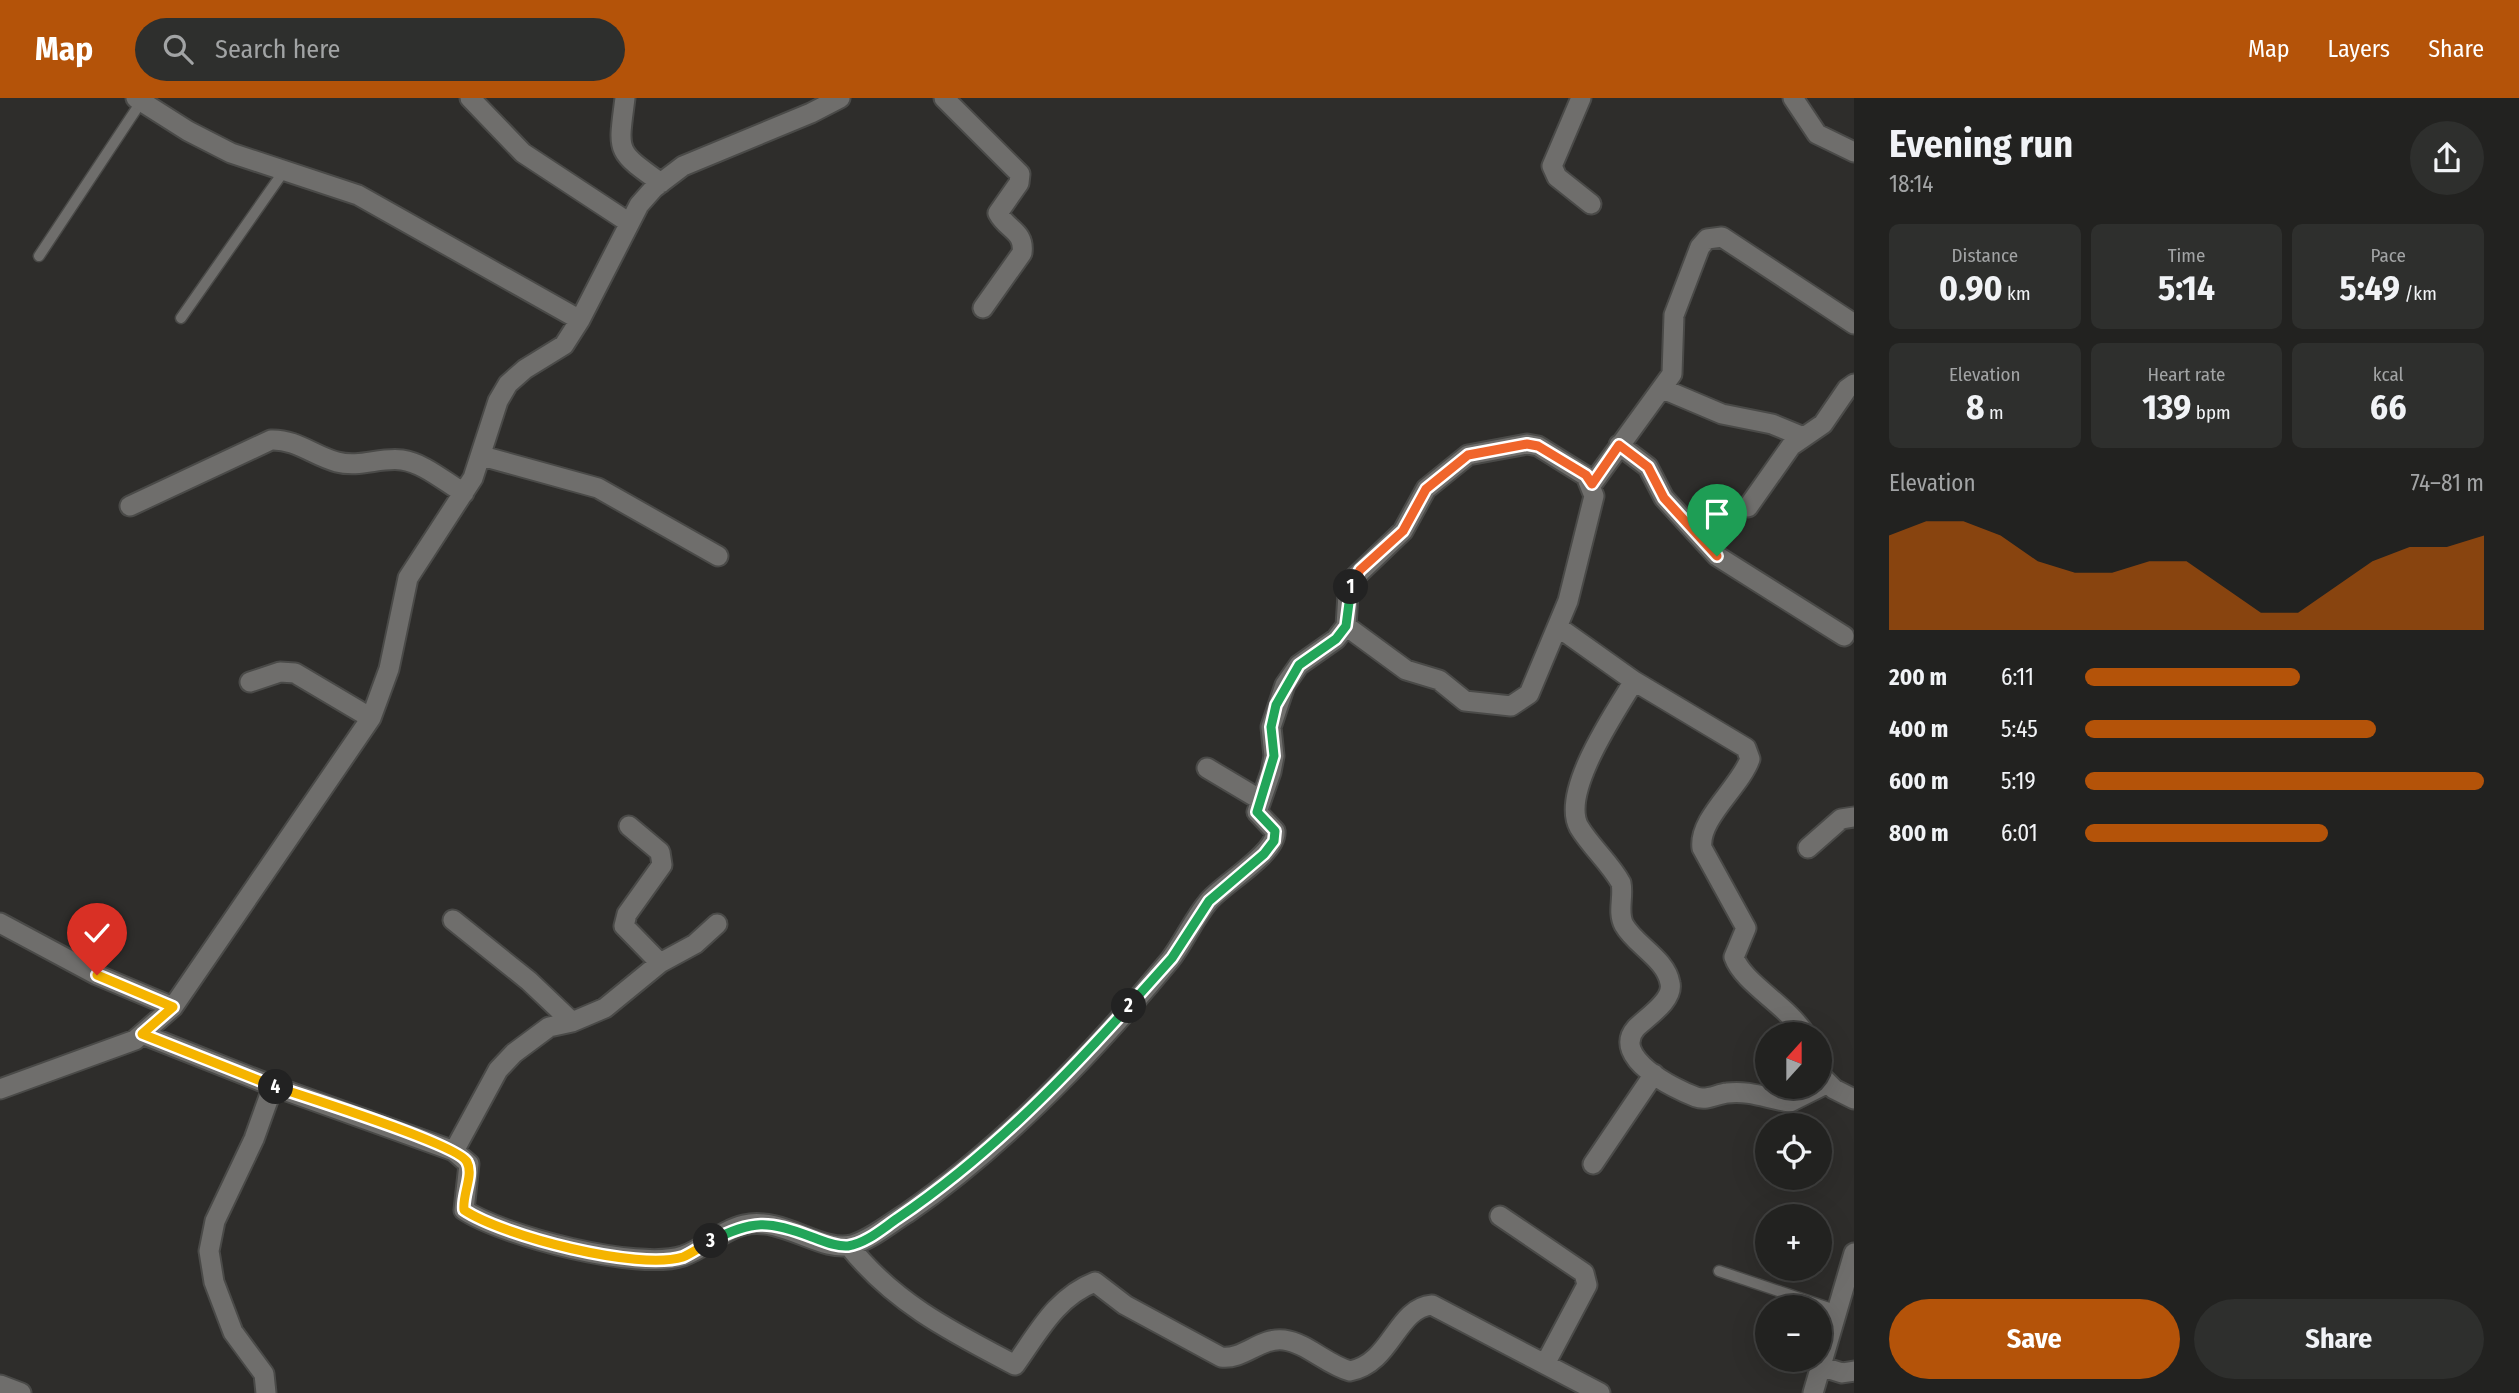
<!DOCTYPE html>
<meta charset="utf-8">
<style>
body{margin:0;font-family:"Fira Sans Condensed",sans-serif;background:#2e2f2d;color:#f1f3f6;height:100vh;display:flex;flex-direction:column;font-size:26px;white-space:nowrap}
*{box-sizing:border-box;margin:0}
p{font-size:23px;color:#a2a4a5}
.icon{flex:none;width:38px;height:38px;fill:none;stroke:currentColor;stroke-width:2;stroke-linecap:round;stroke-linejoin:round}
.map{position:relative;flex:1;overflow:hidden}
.drawer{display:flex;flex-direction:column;background:#222220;width:665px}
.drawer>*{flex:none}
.needle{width:46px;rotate:21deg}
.tools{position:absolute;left:1755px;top:924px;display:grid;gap:14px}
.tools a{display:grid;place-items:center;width:77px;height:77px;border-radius:50%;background:#222220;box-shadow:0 7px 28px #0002,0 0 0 2px #3f3f3e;font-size:35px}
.pin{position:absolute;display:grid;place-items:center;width:60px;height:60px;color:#fff;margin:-72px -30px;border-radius:50% 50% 50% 0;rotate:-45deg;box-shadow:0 0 7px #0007}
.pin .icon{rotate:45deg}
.km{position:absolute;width:35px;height:35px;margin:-18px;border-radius:50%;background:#222;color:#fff;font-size:19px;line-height:35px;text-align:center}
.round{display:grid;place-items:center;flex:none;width:74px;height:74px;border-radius:37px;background:#2e2f2d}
.head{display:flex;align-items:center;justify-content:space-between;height:119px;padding:0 35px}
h1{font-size:38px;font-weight:700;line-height:52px}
.figures{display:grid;grid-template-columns:repeat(3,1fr);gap:10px;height:119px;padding:7px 35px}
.figures div{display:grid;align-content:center;border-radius:10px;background:#2e2f2d;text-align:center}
.figures b{font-size:35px;font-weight:700}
.figures small{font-size:19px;font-weight:400}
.figures p{font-size:19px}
.chart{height:196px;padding:14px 35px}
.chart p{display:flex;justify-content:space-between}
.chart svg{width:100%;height:126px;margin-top:7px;fill:#b45309;opacity:.7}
.action{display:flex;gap:14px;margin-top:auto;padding:14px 35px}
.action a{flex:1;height:80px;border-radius:42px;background:#b45309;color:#fff;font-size:28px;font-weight:700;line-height:80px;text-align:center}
.action a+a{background:#2e2f2d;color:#f1f3f6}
ul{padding:0 35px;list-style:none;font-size:23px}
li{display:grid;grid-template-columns:112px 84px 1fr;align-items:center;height:52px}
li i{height:18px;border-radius:9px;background:#b45309}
header{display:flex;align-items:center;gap:42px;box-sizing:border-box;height:98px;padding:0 35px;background:#b45309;color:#fff}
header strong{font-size:33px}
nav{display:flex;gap:38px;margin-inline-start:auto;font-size:24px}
.search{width:490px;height:63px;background:#2e2f2d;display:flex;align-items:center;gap:18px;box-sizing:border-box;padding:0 24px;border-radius:38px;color:#a2a4a5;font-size:26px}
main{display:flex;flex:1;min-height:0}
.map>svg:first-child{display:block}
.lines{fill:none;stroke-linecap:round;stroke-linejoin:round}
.service-casing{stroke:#4a4a48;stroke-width:13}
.minor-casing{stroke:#4a4a48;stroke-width:23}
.service{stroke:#6f6e6c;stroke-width:10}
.minor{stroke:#6f6e6c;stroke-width:19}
.split-1-casing{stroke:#fff;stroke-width:14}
.split-2-casing{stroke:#fff;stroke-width:14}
.split-3-casing{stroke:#fff;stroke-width:14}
.split-4-casing{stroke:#fff;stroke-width:14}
.split-5-casing{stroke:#fff;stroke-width:14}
.split-1{stroke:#f0652b;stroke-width:9}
.split-2{stroke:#22a559;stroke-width:9}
.split-3{stroke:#22a559;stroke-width:9}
.split-4{stroke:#f5b400;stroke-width:9}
.split-5{stroke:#f5b400;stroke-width:9}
</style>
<header>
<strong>Map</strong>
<div class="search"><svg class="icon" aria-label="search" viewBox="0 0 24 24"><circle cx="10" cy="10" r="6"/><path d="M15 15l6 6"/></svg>Search here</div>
<nav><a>Map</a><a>Layers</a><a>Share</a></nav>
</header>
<main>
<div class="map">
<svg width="1854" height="1295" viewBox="0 0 1854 1295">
<rect width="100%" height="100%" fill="#2e2d2b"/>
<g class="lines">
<defs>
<path id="service" d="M39,158L141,4
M181,220L284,73
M1719,1173L1835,1212"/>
<path id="minor" d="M136,0L188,33L231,55L358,97L580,222
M470,0L523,55L628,124
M625,0C618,55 615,52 661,85
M944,0L1020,76L1019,85L998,115C1007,132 1025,133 1022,155L983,210
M1581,0L1552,68L1557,79L1591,106
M1793,0L1817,36L1854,54
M1663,291L1722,316L1772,326L1801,338
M1619,347L1648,369L1664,400L1717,458L1844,538
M482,358L598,390L718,458
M1592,386L1672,276L1674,217L1700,149L1707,141L1722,139L1854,226
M130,408L271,342C296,341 314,358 337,364C360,370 380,359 402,362C424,365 445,384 464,395
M1748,409L1791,348L1823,326L1847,291L1854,286
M1558,529L1634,583L1746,650L1750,661C1740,689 1698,721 1702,750L1746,830L1734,859C1743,885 1787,907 1805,936
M1634,583C1616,613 1560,694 1579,729C1591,749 1610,765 1621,785C1624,799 1617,814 1624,827C1635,847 1666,861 1670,885C1674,902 1647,919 1636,930C1610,959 1674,991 1696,999C1707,1003 1717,996 1727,995C1750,992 1768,1001 1790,1004L1828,985
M250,584L280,574L295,575L371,620
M1207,670L1259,701
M629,728L660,754L662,767L627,816L624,828L660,865
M1808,750L1841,721L1854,719
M453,822L529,883L572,924
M0,825L97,877L173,909
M142,936L273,988L454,1053L469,1066L464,1112C503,1138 638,1173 683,1158C704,1151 722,1132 744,1127C783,1118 821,1155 852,1147C872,1141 889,1126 907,1115C1004,1048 1095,953 1170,862C1184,844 1193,822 1208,804C1221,787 1278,755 1275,733L1257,714L1271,674L1274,658L1271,629L1285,587L1299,567L1336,541L1346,528L1348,496L1355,479L1403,433L1426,391L1468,357L1527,346L1538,348L1586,378L1594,398L1568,503L1529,596L1511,608L1465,603L1439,582L1406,572L1346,528
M1821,978L1834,991L1854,1001
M0,991L135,942L173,909L371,620L389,571L408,480L473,380L498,303L508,286L525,271L564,247L580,222L639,107L654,90L683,68L811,15L840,0
M454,1053L498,972L514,955L549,929L572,924L605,910L660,865L695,846L717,826
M1593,1066L1654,976
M1500,1118L1584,1175L1587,1187L1545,1266
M849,1148C894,1205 952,1234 1015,1267C1038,1235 1056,1199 1095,1184L1125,1207L1221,1259C1244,1262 1260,1239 1284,1242C1307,1245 1327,1267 1350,1273C1392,1265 1396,1210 1432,1207L1600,1295
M1820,1268L1842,1275L1854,1273
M0,1287L21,1295
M266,1295L264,1276L233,1234L214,1184L209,1153L215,1123L254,1041L273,988
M1813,1295L1854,1155"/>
</defs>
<use href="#service" class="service-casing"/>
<use href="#minor" class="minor-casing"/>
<use href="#service" class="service"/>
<use href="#minor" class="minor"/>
</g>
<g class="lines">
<defs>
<path id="split-1" d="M1351,489L1360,472L1403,433L1426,391L1468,357L1527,346L1538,348L1586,377L1592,386L1619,347L1648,369L1664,400L1717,458"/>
<path id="split-2" d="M1129,908L1172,860L1209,803L1264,756L1274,743L1275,733L1257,714L1274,658L1271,629L1276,607L1299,567L1336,541L1346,528L1351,489"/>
<path id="split-3" d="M711,1143C753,1122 768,1122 812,1139C823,1143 836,1149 848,1148C867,1145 883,1130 898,1120C985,1061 1059,986 1129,908"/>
<path id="split-4" d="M276,989C303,998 459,1047 467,1064C474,1077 462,1097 464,1112C503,1138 638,1173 683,1159C692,1155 702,1148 711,1143"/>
<path id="split-5" d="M97,877L173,909L142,936L276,989"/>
</defs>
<use href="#split-1" class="split-1-casing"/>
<use href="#split-2" class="split-2-casing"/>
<use href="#split-3" class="split-3-casing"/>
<use href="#split-4" class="split-4-casing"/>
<use href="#split-5" class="split-5-casing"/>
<use href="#split-1" class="split-1"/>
<use href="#split-2" class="split-2"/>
<use href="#split-3" class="split-3"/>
<use href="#split-4" class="split-4"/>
<use href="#split-5" class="split-5"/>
</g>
</svg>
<div class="tools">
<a><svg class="needle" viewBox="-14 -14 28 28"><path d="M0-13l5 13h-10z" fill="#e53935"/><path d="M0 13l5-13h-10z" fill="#a2a4a5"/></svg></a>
<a><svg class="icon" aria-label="locate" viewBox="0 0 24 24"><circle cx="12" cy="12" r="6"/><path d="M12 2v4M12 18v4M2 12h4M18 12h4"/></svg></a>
<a>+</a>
<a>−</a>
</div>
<div class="pin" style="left:1717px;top:458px;background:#1e9e55"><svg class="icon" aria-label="arrive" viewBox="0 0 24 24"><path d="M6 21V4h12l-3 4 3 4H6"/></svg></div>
<div class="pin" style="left:97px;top:877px;background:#d93025"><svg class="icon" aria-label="check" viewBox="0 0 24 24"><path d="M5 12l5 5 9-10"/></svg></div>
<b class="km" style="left:1351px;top:489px">1</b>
<b class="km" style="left:1129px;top:908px">2</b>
<b class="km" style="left:711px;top:1143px">3</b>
<b class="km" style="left:276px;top:989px">4</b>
</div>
<section class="drawer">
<div class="head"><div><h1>Evening run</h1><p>18:14</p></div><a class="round"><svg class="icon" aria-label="share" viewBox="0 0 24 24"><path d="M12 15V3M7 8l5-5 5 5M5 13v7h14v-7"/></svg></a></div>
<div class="figures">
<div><p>Distance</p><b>0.90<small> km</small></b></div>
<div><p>Time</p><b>5:14</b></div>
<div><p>Pace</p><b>5:49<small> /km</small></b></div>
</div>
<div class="figures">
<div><p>Elevation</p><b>8<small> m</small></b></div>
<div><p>Heart rate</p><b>139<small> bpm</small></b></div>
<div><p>kcal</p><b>66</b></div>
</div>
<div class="chart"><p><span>Elevation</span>74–81 m</p>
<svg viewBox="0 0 160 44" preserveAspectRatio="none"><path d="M0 44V11L10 6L20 6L30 11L40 20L50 24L60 24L70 20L80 20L90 29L100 38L110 38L120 29L130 20L140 15L150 15L160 11V44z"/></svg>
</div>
<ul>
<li><b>200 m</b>6:11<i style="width:54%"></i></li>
<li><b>400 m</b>5:45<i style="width:73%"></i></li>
<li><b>600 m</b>5:19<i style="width:100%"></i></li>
<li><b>800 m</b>6:01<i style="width:61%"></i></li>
</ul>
<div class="action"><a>Save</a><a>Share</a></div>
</section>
</main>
